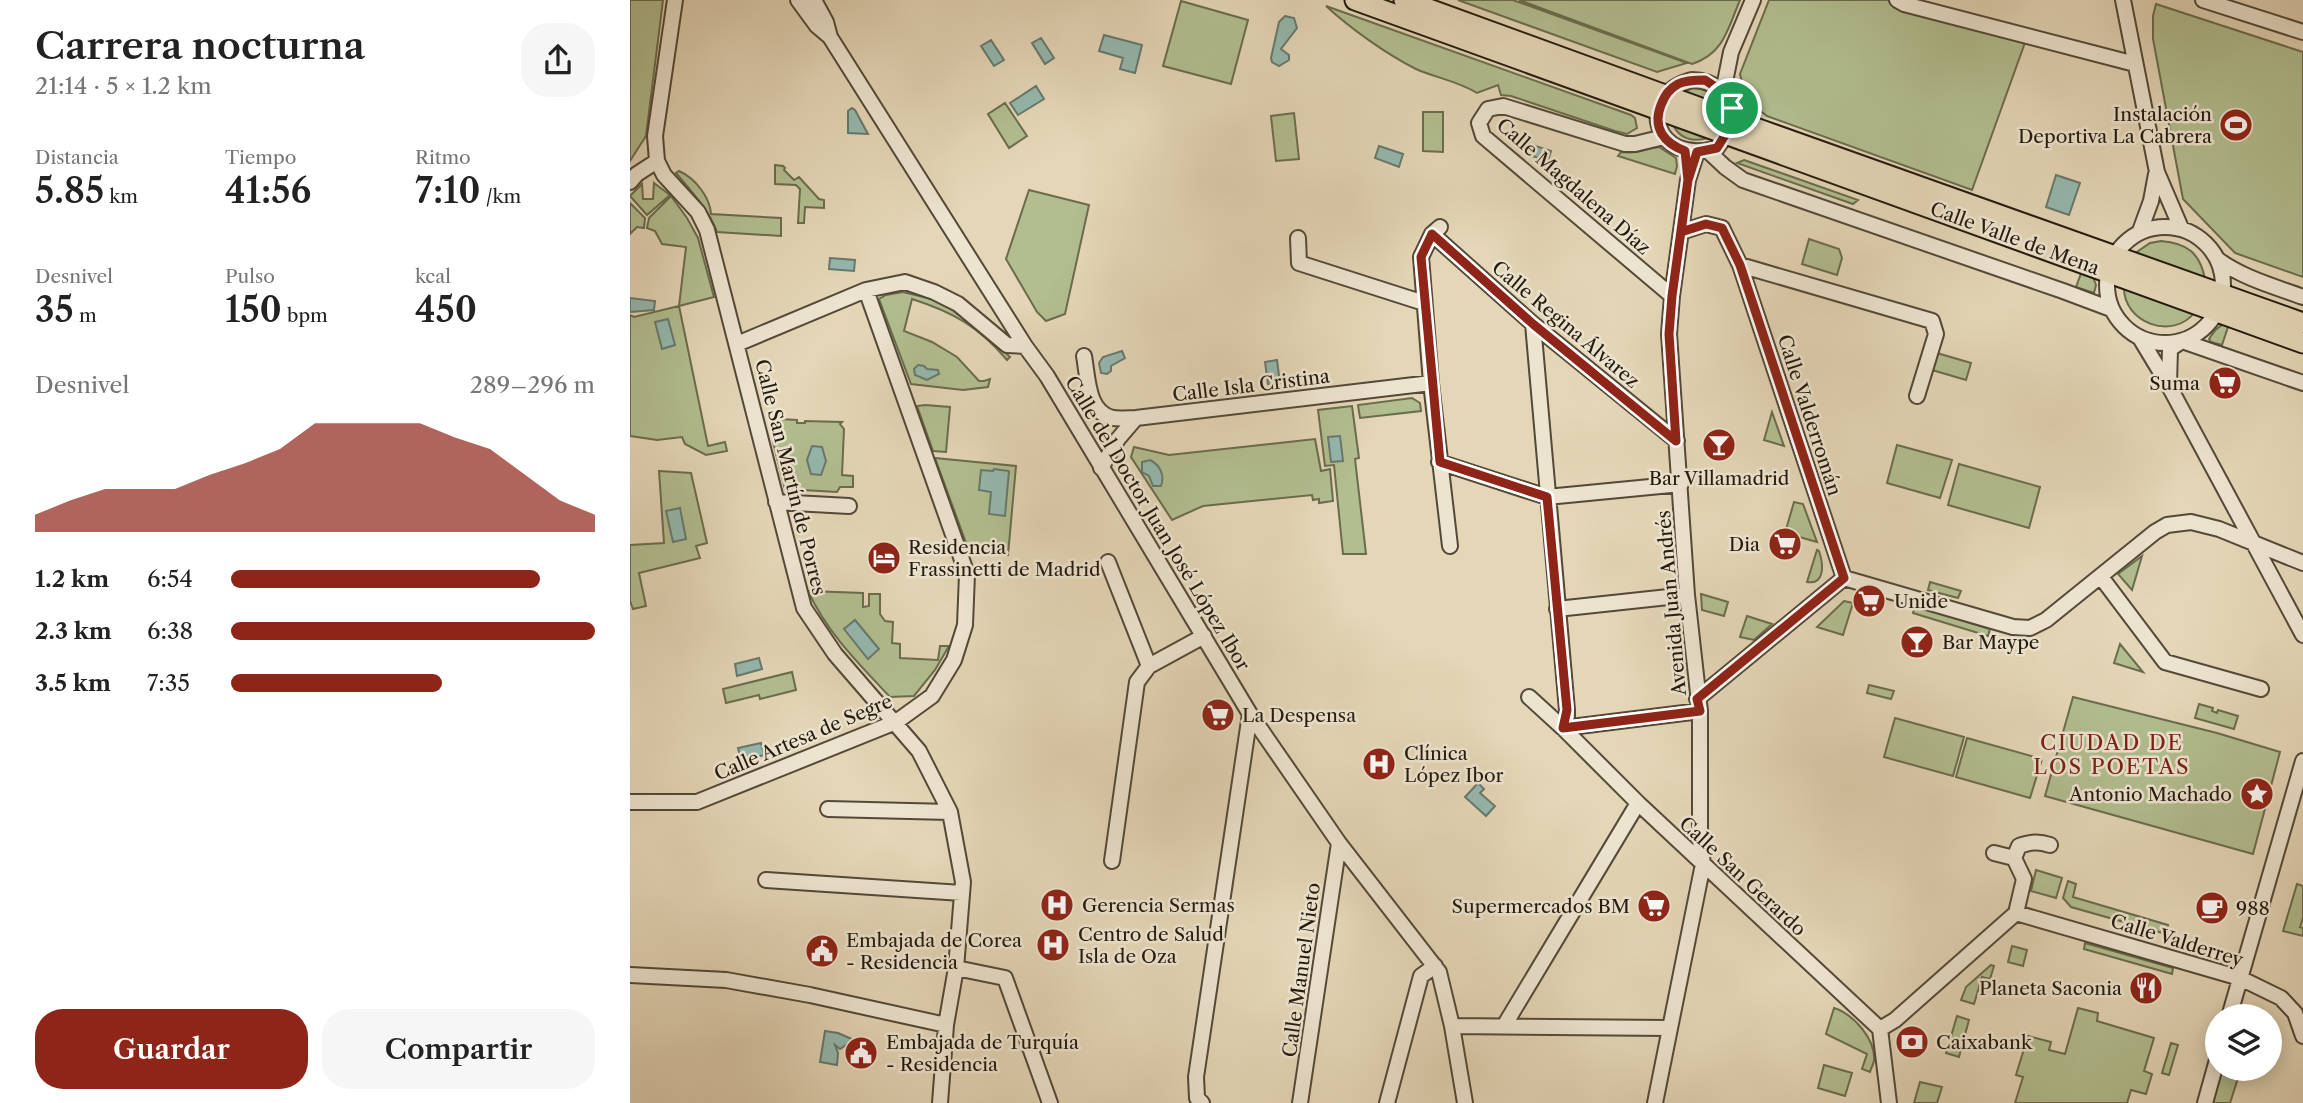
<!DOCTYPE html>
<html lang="es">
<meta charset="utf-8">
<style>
body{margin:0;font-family:"Libre Caslon Text",serif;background:#f6f6f6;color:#222;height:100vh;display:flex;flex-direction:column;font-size:26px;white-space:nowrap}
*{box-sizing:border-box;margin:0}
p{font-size:23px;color:#767676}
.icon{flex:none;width:38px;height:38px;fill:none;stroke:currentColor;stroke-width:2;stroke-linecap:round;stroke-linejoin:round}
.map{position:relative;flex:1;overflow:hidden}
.details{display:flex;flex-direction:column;background:#fff;width:630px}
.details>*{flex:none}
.tools{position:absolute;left:1575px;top:1004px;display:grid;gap:14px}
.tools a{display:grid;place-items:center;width:77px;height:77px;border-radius:50%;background:#fff;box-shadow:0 4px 18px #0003;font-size:35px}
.pin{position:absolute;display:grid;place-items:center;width:60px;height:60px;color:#fff;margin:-30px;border:4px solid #fff;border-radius:50%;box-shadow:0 2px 7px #0007}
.round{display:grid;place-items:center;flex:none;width:74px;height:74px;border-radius:28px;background:#f6f6f6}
.headline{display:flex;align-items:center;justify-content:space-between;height:119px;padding:0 35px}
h1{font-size:38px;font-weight:600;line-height:52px}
.stats{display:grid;grid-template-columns:repeat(3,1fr);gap:10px;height:119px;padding:7px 35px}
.stats div{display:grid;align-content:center}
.stats b{font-size:35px;font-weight:600}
.stats small{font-size:19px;font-weight:400}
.stats p{font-size:19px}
.chart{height:196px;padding:14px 35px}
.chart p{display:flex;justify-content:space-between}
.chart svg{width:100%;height:126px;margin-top:7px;fill:#8f2418;opacity:.7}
.cta{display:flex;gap:14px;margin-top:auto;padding:14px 35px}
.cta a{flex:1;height:80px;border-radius:28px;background:#8f2418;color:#fff;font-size:28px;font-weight:600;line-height:80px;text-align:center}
.cta a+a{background:#f6f6f6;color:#222}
ul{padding:0 35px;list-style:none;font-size:23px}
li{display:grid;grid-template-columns:112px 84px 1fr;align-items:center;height:52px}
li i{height:18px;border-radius:9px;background:#8f2418}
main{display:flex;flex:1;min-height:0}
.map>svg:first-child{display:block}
.green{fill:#b2be90;stroke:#6a6c4e;stroke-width:2}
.water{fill:#95b9af;stroke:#67796e;stroke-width:2}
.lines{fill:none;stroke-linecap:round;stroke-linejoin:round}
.minor-casing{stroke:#534938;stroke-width:18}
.major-casing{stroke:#231a0d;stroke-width:23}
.minor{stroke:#ede4d0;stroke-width:14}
.major{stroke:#e4d6b7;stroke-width:19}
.route-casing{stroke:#fff;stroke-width:14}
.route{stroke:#8f2418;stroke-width:9}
.labels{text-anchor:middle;stroke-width:5;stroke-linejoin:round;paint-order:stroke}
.poi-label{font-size:19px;fill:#231a0d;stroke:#ede4d0;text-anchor:start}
.street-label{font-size:19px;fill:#231a0d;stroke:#ede4d0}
.neighbourhood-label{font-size:21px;letter-spacing:2px;fill:#7a1f14;stroke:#ede4d0}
</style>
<main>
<section class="details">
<div class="headline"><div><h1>Carrera nocturna</h1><p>21:14 · 5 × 1.2 km</p></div><a class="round"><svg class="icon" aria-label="share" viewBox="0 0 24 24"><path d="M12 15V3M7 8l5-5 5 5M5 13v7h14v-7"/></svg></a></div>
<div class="stats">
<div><p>Distancia</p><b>5.85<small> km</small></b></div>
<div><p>Tiempo</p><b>41:56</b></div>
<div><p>Ritmo</p><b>7:10<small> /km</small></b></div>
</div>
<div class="stats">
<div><p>Desnivel</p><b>35<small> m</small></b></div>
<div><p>Pulso</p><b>150<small> bpm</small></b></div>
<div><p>kcal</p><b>450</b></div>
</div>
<div class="chart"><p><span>Desnivel</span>289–296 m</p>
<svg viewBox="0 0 160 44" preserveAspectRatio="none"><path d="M0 44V38L10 33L20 29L30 29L40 29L50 24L60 20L70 15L80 6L90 6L100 6L110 6L120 11L130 15L140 24L150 33L160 38V44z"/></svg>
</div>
<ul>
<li><b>1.2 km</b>6:54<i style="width:85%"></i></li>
<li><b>2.3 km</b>6:38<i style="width:100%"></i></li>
<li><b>3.5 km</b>7:35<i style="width:58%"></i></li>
</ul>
<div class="cta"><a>Guardar</a><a>Compartir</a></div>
</section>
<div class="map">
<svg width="1673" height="1103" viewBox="0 0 1673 1103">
<rect width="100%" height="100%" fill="#e4d6b7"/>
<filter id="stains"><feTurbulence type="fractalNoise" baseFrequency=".00286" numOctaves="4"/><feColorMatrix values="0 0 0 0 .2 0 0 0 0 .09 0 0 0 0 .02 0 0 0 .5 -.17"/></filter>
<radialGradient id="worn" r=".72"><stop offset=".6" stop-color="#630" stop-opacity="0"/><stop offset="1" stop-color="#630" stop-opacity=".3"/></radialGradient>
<path class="green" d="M0,0H33L16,136L0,161Z
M828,0H883L1057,63L1027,72Z
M889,0H1110C1098,28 1094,54 1062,64Z
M1139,0H1267L1397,37L1342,190L1137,116L1116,100L1110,74Z
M551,1L618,20L601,84L533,66Z
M1526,4L1673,52V277L1605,253L1553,199L1523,39V16Z
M696,6L1001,115L1005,118L1007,128L997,134L985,131L881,96L871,95L868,85L847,93C828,81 806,78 786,69C756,54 720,28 696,6Z
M1061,88C1074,88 1084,92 1090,105L1055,92Z
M375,103L397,136L379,148L358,114Z
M793,112H813V152L793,151Z
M664,113L669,159L646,161L641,116Z
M1043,125L1076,136L1078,138C1063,142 1050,139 1043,125Z
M1029,147L1046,158L1047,166L1045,174L988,156L991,152C1010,154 1013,149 1029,147Z
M1114,160L1228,200L1223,204L1107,163Z
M145,165L153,166L155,168L154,170L164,180L169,177L189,199L194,200V208L175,207L174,223H168L170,189L166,185L145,184Z
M49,171C65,178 80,197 81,214L151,218V236L87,232C79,210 61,191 46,173Z
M24,183L40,195L17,215L0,196L12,184L13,199H23Z
M399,190L459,205L435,314L416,321L407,312L376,259Z
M41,196L57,218L68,238L84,297L49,306L78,446L95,442L97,451L76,455L55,444L52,437L27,440L0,436V315L4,317L49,306L56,247L32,244L25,231L17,228L19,218Z
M0,203L15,218L14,228L7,227L0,234Z
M1179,239L1209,249L1212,258L1207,275L1172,264Z
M1531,241C1557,243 1570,253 1575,279L1504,254L1520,243Z
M1452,271L1463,277L1466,285L1464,293L1446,287Z
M1494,287L1565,312C1543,341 1493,323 1494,287Z
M273,292L310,301L335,315L380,357L377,360C349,327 323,312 282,299L274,331L302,342L327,357L349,381H354L360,379L358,387L333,390L281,384L249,299L256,295Z
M1596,323L1599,324L1592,345L1581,342L1579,339C1584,331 1587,327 1596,323Z
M1307,353L1341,363L1336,380L1302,370Z
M782,398L790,403L791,411L730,418L728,405Z
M295,405L320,407L316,452L303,451L287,406Z
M722,406L729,458L725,459L736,554H713L704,465L695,466L688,410Z
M1142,412L1154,446L1134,440Z
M150,419L167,420V423H175V421L212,422L210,424L214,429L212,475L223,476V487H210L207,492L155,489L143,442L144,425Z
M685,439L691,471L700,469L703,501L689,503V499L683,500L682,495L573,506L542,520L501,457L504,447L539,455Z
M1267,445L1322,460L1310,498L1257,483Z
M305,458L386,466L378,555L339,551Z
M1329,464L1410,487L1399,528L1318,505Z
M29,471L61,473L77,543L66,546L70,558L9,573L16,606L3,609L0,601V545L34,543Z
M1164,502L1173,504L1187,542L1155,533Z
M1187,550L1189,551C1193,563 1196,585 1177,582Z
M1512,556L1502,590L1488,574Z
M1300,582L1331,591L1328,598L1298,590Z
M178,591L233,593V607L239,606V594H250V614L255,621L263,622L262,643L270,644V658L308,660L310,646H319L305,670L284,696L260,697C228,663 198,634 178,591Z
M1071,594L1098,602L1094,616L1072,610Z
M1214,601L1223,603L1213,635L1187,627Z
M1285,606L1360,629L1358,636L1283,613Z
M1117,616L1142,624L1124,640L1110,637Z
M1490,644L1513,672L1484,663Z
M162,672L166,690L130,699L129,695L96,703L93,689Z
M1239,685L1264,691L1261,699L1237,693Z
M1443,697L1587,733L1650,752L1623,854L1415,796Z
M1569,704L1583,708L1582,711L1587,713L1588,710L1608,716L1604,729L1565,718Z
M1265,718L1334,737L1323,776L1254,757Z
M1337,738L1412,759L1400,798L1326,777Z
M1406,870L1432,878L1426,898L1401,891Z
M1438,881L1446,884L1443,897L1538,925L1536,934L1441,907L1433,898Z
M1667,884L1673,886V918L1670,927L1673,928V936L1653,931Z
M1455,943L1543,968L1542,974L1454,949Z
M1382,946L1397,950L1393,966L1378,962Z
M1361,965L1364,966L1360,979L1352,977L1344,1004L1331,1000L1336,987Z
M1204,1008C1223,1014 1246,1039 1244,1061C1243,1065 1241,1068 1240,1072L1232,1069L1237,1054L1196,1034Z
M1448,1008L1468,1013L1467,1021L1524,1038L1514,1071L1522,1074L1516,1094L1501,1090L1497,1103H1385L1393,1077L1386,1075L1398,1036L1421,1042L1419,1050L1435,1054Z
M1327,1016L1339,1020L1329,1057L1316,1053Z
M1541,1043L1548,1045L1539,1075L1532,1073Z
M1194,1065L1222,1073L1215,1096L1188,1088Z
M1588,1069H1611L1600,1103H1579Z
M1290,1082L1312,1087L1307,1103H1284Z"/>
<path class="water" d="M655,16L664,18L667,28L651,49L659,55V60L649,66L642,62L641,58L649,22Z
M474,35L512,45L505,73L490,69L493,58L469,51Z
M411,38L424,58L415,64L402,43Z
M361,40L374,60L364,66L351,46Z
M406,86L414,99L388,115L380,103Z
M222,108L225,110L238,134L218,133V111Z
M899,144L921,151L918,161L896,154Z
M749,146L773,154L769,167L745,158Z
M1426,175L1450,183L1439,215L1416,207Z
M200,258L225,260L224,271L199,269Z
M0,298L25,301L24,310L0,312Z
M38,319L45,345L32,349L25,322Z
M492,351L495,358L481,366V371L477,374L471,373L469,363L473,357Z
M647,360L650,383L638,384L635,362Z
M288,365L294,366L297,369L308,370L309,374L297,380L285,375L284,369Z
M710,436L713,461L701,462L698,437Z
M182,446L192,447L196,461L191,475L181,474L177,460Z
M520,460C530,465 535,475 531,486H523L519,476L512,472V462Z
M364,469L379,471L375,516L359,514L361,492L349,490L351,470L363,471Z
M50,508L56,539L43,542L36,511Z
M225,620L249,649L238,659L214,629Z
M129,658L132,669L107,676L105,664Z
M131,743L134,755L111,761L108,748Z
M848,783L854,789L850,793L865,806L856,816L835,797Z
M195,1031L208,1033L224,1040L210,1049L205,1045L208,1053L207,1065L190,1062Z"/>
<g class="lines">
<defs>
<path id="minor" d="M45,0L25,136L27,161L34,175L68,212L77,230L174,608L205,654L289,751L320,812L333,882L326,968L316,1025L310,1103
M168,0L187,26L200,37
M184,0L196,22L200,37L395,346L417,376L620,714L709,843L809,972L822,1026L835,1103
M1267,0L1274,4L1505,64
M1493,0L1527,172L1551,228
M1573,0L1673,32
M1062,80C1082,80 1105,94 1103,118C1102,128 1093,139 1087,148C1024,167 1004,95 1062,80Z
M1093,92L1101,52L1123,0
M1034,137L1005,144H995L873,106L858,109L849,123L853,136L1042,296
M1078,151L1095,167L1113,180L1433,291L1481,309
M0,182L7,174L27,161
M1477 285a58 58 0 1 1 116 0a58 58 0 1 1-116 0Z
M810,227L802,234L791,257L801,383L820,546
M1510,231L1521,201L1526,174
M1051,232L1076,224L1092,228L1110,265L1214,578
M802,234L903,324L1047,441
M668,238L669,263L794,303
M1587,259C1613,278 1643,286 1673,297
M1110,265L1302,321L1306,334L1287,396
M903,324L937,710V716L933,728
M1510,338L1539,386L1673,635
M1552,341L1673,383
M107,344L236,290L275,282L304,292L328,304L377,345L395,346
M454,356C458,377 457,413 483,418C490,419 499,418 506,418L801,383
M1539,384L1540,349L1552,341
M809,462L917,497L1051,484
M471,468L488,439L506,418
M146,502L219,506
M478,562L519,666
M1471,577L1535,662L1631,689
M1214,578L1383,627L1400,628L1416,620L1525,532L1537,525L1561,522L1589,529L1673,563
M927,609L1057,595
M899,697L933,728L1008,803L1250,1029L1259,1103
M1067,699L1214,578
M933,728L1070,711
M0,802H67L266,722L302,696L324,660L335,625L337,574L236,290
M198,809L320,812
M1364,853L1384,858
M482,861L507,682L519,666L574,636
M136,880L332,893
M1386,913L1394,879L1384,858L1389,846C1401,842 1408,841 1420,845
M326,968L375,978L420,1103
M0,975L96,980L180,995L316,1025
M1599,1017L1673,761
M822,1026L1039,1028
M874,1026L1008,803
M1250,1029L1265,1020L1386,913L1610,978L1651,998L1665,1013L1673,1036
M572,1103L567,1098L566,1077L620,714
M670,1103L709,843
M757,1103L791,976L805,966
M1025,1103L1073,864L1070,840V711L1057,595L1039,334L1042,296L1058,180L1067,152
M1575,1103L1587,1060"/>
<path id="major" d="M725,0L1673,343
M774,0L1131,130L1673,323"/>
</defs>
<use href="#minor" class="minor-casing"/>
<use href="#major" class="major-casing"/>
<use href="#minor" class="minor"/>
<use href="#major" class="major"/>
</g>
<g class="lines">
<defs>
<path id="route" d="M1102,108C1103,124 1096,134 1087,148L1067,152L1058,180L1042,296L1039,334L1046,441L903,324L802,234L791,257L810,462L917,497L937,710L933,728L1070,711L1067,699L1214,578L1110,265L1092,228L1076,224L1051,232L1058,180L1055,151C1034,143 1022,128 1031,105C1035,95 1039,89 1048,84C1056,80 1066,80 1075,80L1093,92L1102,108"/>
</defs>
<use href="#route" class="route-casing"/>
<use href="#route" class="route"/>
</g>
<defs>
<symbol id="stadium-disc" viewBox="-11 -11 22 22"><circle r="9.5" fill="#8f2418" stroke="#ede4d0"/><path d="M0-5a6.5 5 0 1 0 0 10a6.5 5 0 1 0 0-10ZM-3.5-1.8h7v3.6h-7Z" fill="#fff"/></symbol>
<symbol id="supermarket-disc" viewBox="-11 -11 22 22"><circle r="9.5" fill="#8f2418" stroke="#ede4d0"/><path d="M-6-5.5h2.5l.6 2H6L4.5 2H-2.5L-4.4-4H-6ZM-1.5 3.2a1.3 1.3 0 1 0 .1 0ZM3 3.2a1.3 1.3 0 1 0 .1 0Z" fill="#fff"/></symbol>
<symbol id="bar-disc" viewBox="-11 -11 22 22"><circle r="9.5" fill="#8f2418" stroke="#ede4d0"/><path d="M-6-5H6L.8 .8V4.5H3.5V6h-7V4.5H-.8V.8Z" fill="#fff"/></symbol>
<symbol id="hotel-disc" viewBox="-11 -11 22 22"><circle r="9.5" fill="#8f2418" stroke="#ede4d0"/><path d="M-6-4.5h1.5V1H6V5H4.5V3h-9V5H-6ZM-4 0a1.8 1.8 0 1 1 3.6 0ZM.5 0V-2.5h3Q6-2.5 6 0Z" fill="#fff"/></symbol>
<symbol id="hospital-disc" viewBox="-11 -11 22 22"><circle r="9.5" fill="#8f2418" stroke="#ede4d0"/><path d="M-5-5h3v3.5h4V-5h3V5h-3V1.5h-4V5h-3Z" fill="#fff"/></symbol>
<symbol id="sight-disc" viewBox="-11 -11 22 22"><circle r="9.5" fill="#8f2418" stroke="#ede4d0"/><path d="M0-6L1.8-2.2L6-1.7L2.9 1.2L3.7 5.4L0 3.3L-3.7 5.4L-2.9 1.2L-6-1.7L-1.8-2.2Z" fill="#fff"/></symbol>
<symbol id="cafe-disc" viewBox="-11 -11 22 22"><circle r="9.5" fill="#8f2418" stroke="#ede4d0"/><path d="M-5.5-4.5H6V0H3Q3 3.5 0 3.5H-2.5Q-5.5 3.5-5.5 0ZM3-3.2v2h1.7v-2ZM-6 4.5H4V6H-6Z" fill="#fff"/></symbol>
<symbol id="civic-disc" viewBox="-11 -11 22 22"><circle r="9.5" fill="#8f2418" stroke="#ede4d0"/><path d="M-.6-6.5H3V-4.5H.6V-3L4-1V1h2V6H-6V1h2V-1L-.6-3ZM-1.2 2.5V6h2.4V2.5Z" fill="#fff"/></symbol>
<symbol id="restaurant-disc" viewBox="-11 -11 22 22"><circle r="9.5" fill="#8f2418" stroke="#ede4d0"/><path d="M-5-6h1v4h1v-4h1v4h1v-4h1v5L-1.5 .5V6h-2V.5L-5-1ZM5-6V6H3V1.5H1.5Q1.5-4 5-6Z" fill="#fff"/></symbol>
<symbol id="bank-disc" viewBox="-11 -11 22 22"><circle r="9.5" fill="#8f2418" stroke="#ede4d0"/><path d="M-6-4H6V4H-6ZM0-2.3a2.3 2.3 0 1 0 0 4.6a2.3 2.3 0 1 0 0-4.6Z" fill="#fff"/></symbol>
</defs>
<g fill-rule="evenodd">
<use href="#stadium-disc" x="1587" y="106" width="38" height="38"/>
<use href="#supermarket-disc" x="1576" y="364" width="38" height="38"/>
<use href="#bar-disc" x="1070" y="426" width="38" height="38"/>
<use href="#supermarket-disc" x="1136" y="525" width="38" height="38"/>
<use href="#hotel-disc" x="235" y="539" width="38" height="38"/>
<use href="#supermarket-disc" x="1220" y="582" width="38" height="38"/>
<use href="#bar-disc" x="1268" y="623" width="38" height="38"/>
<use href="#supermarket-disc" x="569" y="696" width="38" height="38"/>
<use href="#hospital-disc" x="730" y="745" width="38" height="38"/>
<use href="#sight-disc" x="1608" y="775" width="38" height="38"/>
<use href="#hospital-disc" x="408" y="886" width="38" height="38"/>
<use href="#supermarket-disc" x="1005" y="887" width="38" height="38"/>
<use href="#cafe-disc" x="1563" y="889" width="38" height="38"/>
<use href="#hospital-disc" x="404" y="926" width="38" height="38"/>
<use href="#civic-disc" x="173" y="932" width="38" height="38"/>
<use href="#restaurant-disc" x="1497" y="969" width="38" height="38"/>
<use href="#bank-disc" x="1263" y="1023" width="38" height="38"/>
<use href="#civic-disc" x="212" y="1034" width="38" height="38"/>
</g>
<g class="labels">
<g class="poi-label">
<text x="1582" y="121" text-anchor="end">Instalación<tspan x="1582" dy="22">Deportiva La Cabrera</tspan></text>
<text x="1570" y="390" text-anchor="end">Suma</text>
<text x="1089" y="485" text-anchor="middle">Bar Villamadrid</text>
<text x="1130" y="551" text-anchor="end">Dia</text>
<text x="278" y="554">Residencia<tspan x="278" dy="22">Frassinetti de Madrid</tspan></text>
<text x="1264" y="608">Unide</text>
<text x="1312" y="649">Bar Maype</text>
<text x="612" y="722">La Despensa</text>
<text x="774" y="760">Clínica<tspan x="774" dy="22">López Ibor</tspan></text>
<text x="1602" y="801" text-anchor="end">Antonio Machado</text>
<text x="452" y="912">Gerencia Sermas</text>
<text x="1000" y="913" text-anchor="end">Supermercados BM</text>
<text x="1606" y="915">988</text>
<text x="448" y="941">Centro de Salud<tspan x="448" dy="22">Isla de Oza</tspan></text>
<text x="216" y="947">Embajada de Corea<tspan x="216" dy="22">- Residencia</tspan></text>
<text x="1492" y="995" text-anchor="end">Planeta Saconia</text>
<text x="256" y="1049">Embajada de Turquía<tspan x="256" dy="22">- Residencia</tspan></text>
<text x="1306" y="1049">Caixabank</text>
</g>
<g class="street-label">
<text transform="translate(944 186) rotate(41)" y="7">Calle Magdalena Díaz</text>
<text transform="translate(1385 238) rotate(20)" y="7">Calle Valle de Mena</text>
<text transform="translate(936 324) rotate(40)" y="7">Calle Regina Álvarez</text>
<text transform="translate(621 385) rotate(-7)" y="7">Calle Isla Cristina</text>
<text transform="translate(1180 415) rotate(72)" y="7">Calle Valderromán</text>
<text transform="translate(161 477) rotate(76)" y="7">Calle San Martín de Porres</text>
<text transform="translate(528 523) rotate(59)" y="7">Calle del Doctor Juan José López Ibor</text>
<text transform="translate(1041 603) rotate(-95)" y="7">Avenida Juan Andrés</text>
<text transform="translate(173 737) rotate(-23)" y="7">Calle Artesa de Segre</text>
<text transform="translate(1113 876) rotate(43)" y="7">Calle San Gerardo</text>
<text transform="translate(1547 940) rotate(17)" y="7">Calle Valderrey</text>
<text transform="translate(671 970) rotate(-82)" y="7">Calle Manuel Nieto</text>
</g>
<g class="neighbourhood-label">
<text x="1482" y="750">CIUDAD DE<tspan x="1482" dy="24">LOS POETAS</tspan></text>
</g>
</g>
<rect width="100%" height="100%" filter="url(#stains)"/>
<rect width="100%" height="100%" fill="url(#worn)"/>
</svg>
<div class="tools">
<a><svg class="icon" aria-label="layers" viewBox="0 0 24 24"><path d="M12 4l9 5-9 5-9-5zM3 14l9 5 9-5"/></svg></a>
</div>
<div class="pin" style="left:1102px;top:108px;background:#1e9e55"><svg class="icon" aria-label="arrive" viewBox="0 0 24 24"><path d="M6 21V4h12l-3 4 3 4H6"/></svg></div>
</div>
</main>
